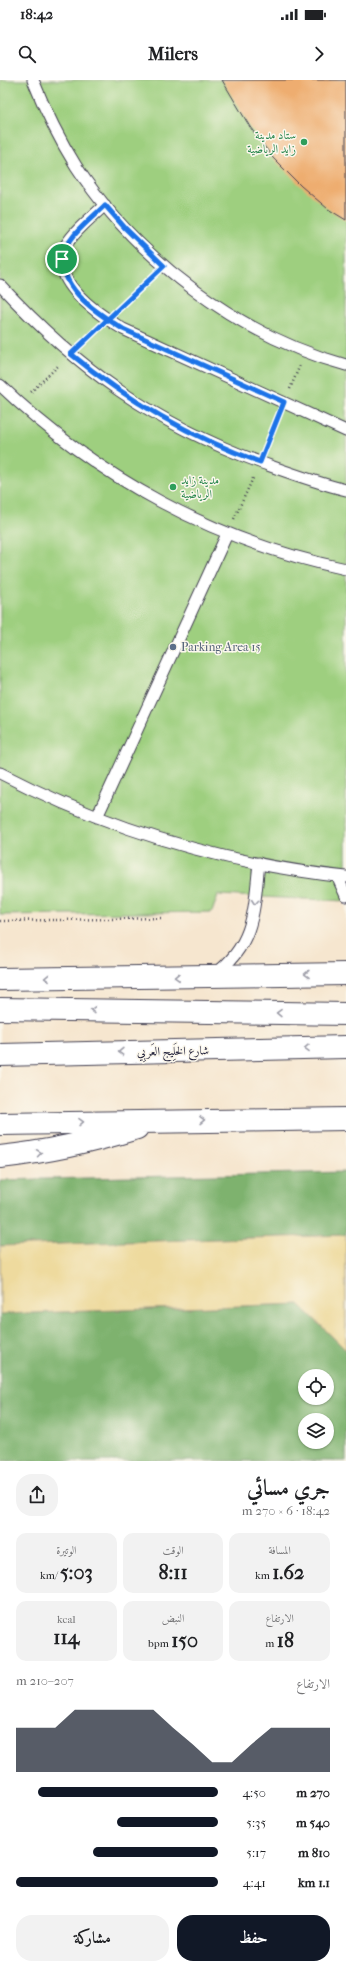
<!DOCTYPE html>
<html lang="ar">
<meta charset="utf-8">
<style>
body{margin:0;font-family:"IM FELL French Canon",Amiri,serif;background:#f2f2f2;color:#202124;direction:rtl;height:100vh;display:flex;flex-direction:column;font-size:15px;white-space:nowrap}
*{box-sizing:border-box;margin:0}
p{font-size:13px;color:#757577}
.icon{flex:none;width:22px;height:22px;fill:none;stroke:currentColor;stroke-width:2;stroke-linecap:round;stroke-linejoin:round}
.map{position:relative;height:1381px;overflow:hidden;direction:ltr}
.details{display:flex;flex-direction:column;background:#fff;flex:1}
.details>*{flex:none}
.controls{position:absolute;left:298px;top:1289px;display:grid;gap:8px}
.controls a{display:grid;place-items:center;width:36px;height:36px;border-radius:50%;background:#fff;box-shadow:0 1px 3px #0004;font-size:20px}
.pin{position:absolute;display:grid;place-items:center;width:34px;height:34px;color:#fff;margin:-17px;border:2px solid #fff;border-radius:50%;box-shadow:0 1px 4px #0007}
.round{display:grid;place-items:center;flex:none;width:42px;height:42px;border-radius:16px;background:#f2f2f2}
.head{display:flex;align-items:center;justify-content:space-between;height:68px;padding:0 16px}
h1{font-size:22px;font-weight:700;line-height:30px}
.stats{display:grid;grid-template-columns:repeat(3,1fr);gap:6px;height:68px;padding:4px 16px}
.stats div{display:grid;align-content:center;border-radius:10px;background:#f2f2f2;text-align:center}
.stats b{font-size:20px;font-weight:700}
.stats small{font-size:11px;font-weight:400}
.stats p{font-size:11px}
.chart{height:112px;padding:8px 16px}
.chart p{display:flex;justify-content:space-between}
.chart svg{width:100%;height:72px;margin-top:4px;fill:#111827;opacity:.7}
.cta{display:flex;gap:8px;margin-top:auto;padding:8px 16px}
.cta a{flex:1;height:46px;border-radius:16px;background:#111827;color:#fff;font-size:16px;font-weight:700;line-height:46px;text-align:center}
.cta a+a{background:#f2f2f2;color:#202124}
ul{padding:0 16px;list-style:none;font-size:13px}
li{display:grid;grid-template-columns:64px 48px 1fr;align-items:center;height:30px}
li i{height:10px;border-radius:5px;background:#111827}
.status{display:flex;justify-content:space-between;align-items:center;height:28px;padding:0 20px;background:#fff;direction:ltr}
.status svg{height:11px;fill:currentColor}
header{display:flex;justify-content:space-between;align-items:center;height:52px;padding:0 16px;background:#fff;font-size:18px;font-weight:700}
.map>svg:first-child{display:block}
.green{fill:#9ecf7f;stroke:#60785d}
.forest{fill:#7eb26e;stroke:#506a54;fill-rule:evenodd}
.sand{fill:#eeda9e;stroke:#887e6c}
.building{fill:#eead6f}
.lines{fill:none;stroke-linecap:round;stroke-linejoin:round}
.lane-casing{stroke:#423f51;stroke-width:13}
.primary-casing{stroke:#423f51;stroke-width:24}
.highway-casing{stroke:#423f51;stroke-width:24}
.path{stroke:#423f51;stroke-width:2.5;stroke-dasharray:1 3;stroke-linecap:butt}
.lane{stroke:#fff;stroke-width:11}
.primary{stroke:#fff;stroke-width:22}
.highway{stroke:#fff;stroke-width:22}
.oneway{stroke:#9c9ca7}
.route-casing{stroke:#fff;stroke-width:8}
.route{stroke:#1a73e8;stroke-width:5}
.leisure-dot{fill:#2e9e5b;stroke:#fbf7ec;stroke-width:1.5}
.service-dot{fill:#5c6f8a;stroke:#fbf7ec;stroke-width:1.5}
.labels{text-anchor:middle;stroke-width:3;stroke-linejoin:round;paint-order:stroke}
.leisure-label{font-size:12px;fill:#27864d;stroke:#fbf7ec;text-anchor:end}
.service-label{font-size:12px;fill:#4e5e75;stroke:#fbf7ec;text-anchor:start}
.street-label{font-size:12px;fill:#22223b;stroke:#fbf7ec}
</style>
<div class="status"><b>18:42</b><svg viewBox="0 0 49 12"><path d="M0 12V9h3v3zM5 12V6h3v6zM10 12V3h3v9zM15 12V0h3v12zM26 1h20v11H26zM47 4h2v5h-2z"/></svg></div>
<header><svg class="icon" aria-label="forward" viewBox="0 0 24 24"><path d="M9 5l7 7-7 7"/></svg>Milers<svg class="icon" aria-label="search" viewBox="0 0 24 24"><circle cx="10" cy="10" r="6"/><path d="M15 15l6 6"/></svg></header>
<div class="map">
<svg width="346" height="1381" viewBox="0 0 346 1381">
<rect width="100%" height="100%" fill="#fbf7ec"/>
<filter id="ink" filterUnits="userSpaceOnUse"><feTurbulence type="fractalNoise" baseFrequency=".025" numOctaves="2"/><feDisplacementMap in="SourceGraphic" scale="8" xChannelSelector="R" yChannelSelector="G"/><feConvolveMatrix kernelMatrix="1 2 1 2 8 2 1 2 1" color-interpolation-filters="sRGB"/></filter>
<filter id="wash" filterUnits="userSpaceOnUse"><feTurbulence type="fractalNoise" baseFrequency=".012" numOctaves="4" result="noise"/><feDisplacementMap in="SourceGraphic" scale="16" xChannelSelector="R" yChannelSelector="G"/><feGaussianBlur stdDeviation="0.9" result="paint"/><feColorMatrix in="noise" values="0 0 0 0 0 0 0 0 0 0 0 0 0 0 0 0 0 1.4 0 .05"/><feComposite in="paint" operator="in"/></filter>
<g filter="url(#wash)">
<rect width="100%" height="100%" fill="#f6e6cf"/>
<path class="green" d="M0,0H346V821L218,815L212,832L0,835Z"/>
<path class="forest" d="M346,1092V1155L0,1166V1100Z
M299,1224L346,1270V1381H0V1234ZM305,1296H327V1318H305ZM305,1340H327V1362H305Z"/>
<path class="sand" d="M346,1155V1270L299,1224L0,1234V1166Z"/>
<g id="blocks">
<path class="building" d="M222,0H346V140L328,129L301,106L273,78L250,47Z"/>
</g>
</g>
<g filter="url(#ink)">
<use href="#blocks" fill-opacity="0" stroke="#423f51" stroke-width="1"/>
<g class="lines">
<defs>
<path id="lane" d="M33,0C45,30 59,59 76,86C136,179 240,256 346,285
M105,125C92,137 75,150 66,165C47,200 98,234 123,249L346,351
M0,205C79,290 153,343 262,383C290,393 317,403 346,410
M0,305C96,397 215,462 346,489
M0,693C108,749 225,784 346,797
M97,737L227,454
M337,796L346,816
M215,894C255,864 254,829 259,783"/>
<path id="primary" d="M0,899L346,894"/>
<path id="highway" d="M0,929L346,934
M0,975L346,967
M0,1044L346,1039
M0,1077C47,1072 92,1062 137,1048"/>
</defs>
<use href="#lane" class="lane-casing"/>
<use href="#primary" class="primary-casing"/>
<use href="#highway" class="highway-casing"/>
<path class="path" d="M120,228L152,197
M83,262L96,251
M290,309L300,285
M31,312L59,285
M266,368L278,337
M234,439L254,396
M0,841L164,838"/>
<use href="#lane" class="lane"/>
<use href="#primary" class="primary"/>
<use href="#highway" class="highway"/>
</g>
<defs><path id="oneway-chevron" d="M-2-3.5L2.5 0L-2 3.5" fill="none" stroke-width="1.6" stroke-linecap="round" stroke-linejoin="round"/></defs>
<g class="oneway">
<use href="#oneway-chevron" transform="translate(255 822) rotate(95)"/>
<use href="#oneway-chevron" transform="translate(307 894) rotate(179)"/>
<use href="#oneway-chevron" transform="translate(177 897) rotate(179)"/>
<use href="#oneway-chevron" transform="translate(47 898) rotate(179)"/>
<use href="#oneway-chevron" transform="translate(93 930) rotate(-179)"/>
<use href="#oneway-chevron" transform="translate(279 933) rotate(-179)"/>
<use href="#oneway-chevron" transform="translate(307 968) rotate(179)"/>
<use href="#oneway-chevron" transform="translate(121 972) rotate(179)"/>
<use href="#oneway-chevron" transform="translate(202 1040) rotate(-1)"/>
<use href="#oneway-chevron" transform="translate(81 1042) rotate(-1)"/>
<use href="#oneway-chevron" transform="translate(39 1073) rotate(-8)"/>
</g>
</g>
<g class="lines" filter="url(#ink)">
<defs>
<path id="route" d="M62,179C64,212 97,233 123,249L284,322L260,382C191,357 128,321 71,274C102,245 133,215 164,186L125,148L105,125C89,141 67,156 62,179"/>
</defs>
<use href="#route" class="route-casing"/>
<use href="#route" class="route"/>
</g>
<g class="leisure-dot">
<circle cx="304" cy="62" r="4"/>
<circle cx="173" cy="407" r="4"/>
</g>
<circle class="service-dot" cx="173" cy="567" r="4"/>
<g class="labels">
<g class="leisure-label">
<text x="296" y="59">ستاد مدينة<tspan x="296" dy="14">زايد الرياضية</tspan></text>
<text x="181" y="404" text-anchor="start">مدينة زايد<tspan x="181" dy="14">الرياضية</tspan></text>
</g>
<g class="service-label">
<text x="181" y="571">Parking Area 15</text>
</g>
<g class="street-label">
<text transform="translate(173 971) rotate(-1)" y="4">شارع الخَلِيج العَربِي</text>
</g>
</g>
</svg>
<div class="controls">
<a><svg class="icon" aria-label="locate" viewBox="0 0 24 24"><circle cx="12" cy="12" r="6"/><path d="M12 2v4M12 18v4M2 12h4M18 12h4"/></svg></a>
<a><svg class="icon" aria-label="layers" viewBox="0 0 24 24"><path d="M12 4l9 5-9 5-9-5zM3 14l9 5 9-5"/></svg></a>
</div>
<div class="pin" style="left:62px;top:179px;background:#1e9e55"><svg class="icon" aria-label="arrive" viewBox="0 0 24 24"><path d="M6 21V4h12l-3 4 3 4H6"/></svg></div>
</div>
<section class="details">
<div class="head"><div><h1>جري مسائي</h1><p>18:42 · 6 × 270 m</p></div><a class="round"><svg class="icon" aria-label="share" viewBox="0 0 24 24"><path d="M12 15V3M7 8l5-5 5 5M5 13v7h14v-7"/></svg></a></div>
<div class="stats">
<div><p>المسافة</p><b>1.62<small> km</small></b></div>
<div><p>الوقت</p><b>8:11</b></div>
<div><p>الوتيرة</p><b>5:03<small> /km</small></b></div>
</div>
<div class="stats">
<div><p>الارتفاع</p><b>18<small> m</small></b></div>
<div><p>النبض</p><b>150<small> bpm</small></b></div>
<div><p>kcal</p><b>114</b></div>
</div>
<div class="chart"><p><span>الارتفاع</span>207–210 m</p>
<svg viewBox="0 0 160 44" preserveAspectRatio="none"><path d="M0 44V17L10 17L20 17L30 6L40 6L50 6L60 6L70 6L80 17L90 27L100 38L110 38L120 27L130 17L140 17L150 17L160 17V44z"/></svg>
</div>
<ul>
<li><b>270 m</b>4:50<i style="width:89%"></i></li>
<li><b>540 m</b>5:35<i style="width:50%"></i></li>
<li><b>810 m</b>5:17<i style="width:62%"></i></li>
<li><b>1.1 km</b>4:41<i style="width:100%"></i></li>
</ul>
<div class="cta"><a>حفظ</a><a>مشاركة</a></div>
</section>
